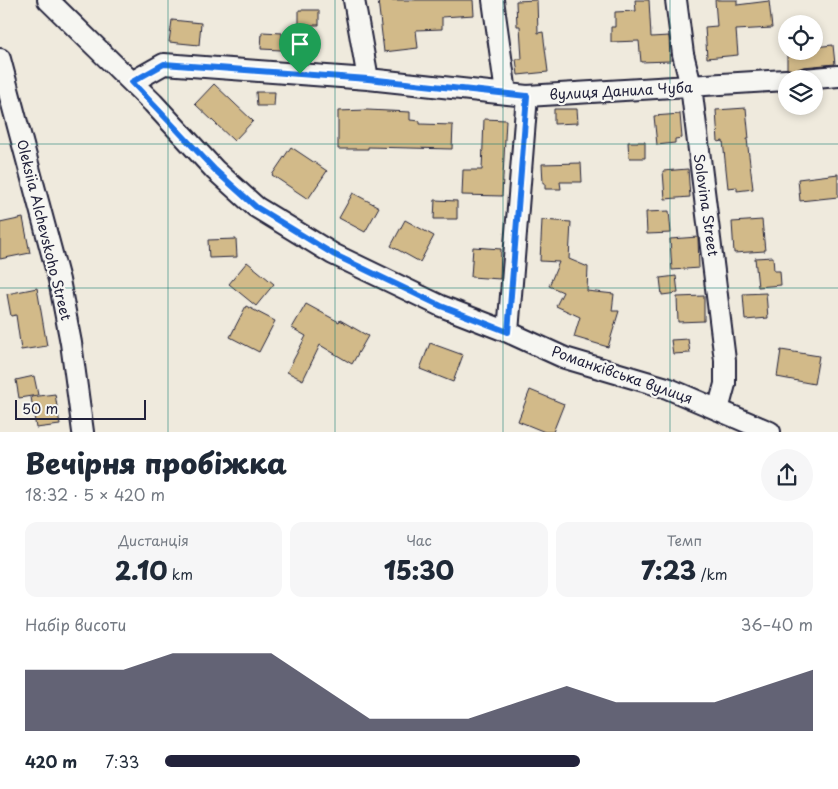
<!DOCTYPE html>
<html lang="uk">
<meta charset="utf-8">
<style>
body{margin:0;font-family:"Playpen Sans",sans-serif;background:#f6f6f7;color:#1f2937;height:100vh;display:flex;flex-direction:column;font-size:19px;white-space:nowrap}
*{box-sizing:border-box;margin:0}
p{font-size:16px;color:#747a83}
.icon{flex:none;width:28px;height:28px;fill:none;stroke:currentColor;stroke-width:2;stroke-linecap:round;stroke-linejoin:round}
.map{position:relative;height:432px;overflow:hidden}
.drawer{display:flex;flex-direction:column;background:#fff;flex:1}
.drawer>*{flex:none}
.controls{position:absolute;left:778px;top:15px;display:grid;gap:10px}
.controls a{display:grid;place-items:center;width:45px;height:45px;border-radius:50%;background:#fff;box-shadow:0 2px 8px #0003;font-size:25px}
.scale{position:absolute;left:15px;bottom:12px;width:131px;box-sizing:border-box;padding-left:5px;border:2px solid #22223b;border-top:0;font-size:14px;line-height:18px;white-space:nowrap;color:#22223b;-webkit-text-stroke:4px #f6f6f2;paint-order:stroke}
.pin{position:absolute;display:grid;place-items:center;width:42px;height:42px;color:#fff;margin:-51px -21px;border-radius:50% 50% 50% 0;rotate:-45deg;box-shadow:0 0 5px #0007}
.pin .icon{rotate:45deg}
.round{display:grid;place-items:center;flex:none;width:52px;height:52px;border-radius:26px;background:#f6f6f7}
.overview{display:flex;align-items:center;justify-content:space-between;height:85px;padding:0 25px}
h1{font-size:28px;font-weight:800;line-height:38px}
.figures{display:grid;grid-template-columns:repeat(3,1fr);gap:8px;height:85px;padding:5px 25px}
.figures div{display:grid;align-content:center;border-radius:12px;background:#f6f6f7;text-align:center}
.figures b{font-size:25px;font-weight:800}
.figures small{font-size:14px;font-weight:400}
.figures p{font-size:14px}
.chart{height:140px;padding:10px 25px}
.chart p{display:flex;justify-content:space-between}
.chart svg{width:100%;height:90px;margin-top:5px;fill:#22223b;opacity:.7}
ul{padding:0 25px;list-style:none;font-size:16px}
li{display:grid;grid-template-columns:80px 60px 1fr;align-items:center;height:38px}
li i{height:12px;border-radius:6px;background:#22223b}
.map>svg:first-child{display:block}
.building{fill:#d2ba89;stroke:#22223b}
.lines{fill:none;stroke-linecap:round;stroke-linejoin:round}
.minor-casing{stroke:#22223b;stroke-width:24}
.minor{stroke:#f6f6f2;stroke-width:20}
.route-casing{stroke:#fff;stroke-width:10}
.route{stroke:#1a73e8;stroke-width:6}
.grid{fill:none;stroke:#0f766e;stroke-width:1;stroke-opacity:0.55}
.labels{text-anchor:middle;stroke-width:4.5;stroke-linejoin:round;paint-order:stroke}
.street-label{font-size:14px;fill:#22223b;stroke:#f6f6f2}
</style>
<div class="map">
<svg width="838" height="432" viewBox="0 0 838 432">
<rect width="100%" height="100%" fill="#efeadd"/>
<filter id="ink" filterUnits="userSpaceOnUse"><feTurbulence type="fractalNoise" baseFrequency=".02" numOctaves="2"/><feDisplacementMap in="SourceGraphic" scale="10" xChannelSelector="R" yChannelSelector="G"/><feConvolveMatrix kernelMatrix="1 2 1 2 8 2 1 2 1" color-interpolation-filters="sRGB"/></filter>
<g filter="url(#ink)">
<path class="building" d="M378,0H473L474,15L442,17V29L416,30L418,48L384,52Z
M537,0L538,33L543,32L548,72L518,75L516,59H522L520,26H517L516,1Z
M635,0H649L651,37L669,36L670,61L641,62L639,41L611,42V27H615V12L636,11Z
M715,0H737V5L769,1L772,28L736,30L738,55L707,58L705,27L717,26Z
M299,10H319V25H299Z
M172,20L201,23L199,45L169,42Z
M262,32L282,33L281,50L261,49Z
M833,45L835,64L803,67L795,72L787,69V51H814V47Z
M214,84L253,121L234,141L195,104Z
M256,92H275L274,106H257Z
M746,108L749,139H747L753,189L737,191V187L728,188L723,141L718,142L716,110Z
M554,109H577L578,123L554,124Z
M367,110L410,112V120L420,121V124L453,125L452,149L368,147V149H338V111Z
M680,114L682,138L675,139V143L657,145L654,116Z
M484,119L506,120L502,196L462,195L463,170H482Z
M628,142H645V158H629Z
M291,147L327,171L308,199L272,175Z
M581,163L582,182H560L561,189H545V183H543L542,164Z
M688,169L690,197L665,199L663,171Z
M838,174V197L800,201L798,179Z
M353,193L379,207L365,232L339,218Z
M435,200L457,201V219H434Z
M669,211L671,233L647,234L646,212Z
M23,218L30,253L0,259V223Z
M405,220L434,236L420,262L391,246Z
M542,220L571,222L569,259L588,267L587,291L614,294L612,311H619L608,347L574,337L580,317L556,306L563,292L549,286L559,262L540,261Z
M762,220L765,251L734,253L732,222Z
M698,237L699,268L672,270L670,239Z
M236,239L237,257L209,258L208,240Z
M473,247L501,249L500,279L471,277Z
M773,257L774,271H780L781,285L758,287L755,258Z
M247,262L274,284L256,306L229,284Z
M676,276L678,293L662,295L660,278Z
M37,288L47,346L21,350L16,315L11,316L7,294Z
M766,293L768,318L745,320L743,294Z
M704,296V321L678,322L677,297Z
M306,304L339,322L340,320L368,336L352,364L320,345L303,380L287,372L306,336L292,328Z
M246,306L275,321L259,352L230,337Z
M688,339L690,353L673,354L671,340Z
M430,343L463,355L453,382L420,369Z
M781,350L819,356L814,384L777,377Z
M34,376L38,395L19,398L16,380Z
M530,390L564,404L553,432H545L518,421Z
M55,394L60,425L36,428L31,397Z"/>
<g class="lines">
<defs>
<path id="minor" d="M48,0L153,103L215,170L256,207L333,254L441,306L508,332L565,358L667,388L770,432
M354,0L368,79
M493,0L506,93
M676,0L683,54L691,86L725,360V384L718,410
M0,59L59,280L71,343L83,432
M804,79L838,76
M132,82L164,64L368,79L527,96L786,80
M508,332L527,96"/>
</defs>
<use href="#minor" class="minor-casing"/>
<use href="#minor" class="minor"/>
</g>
</g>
<g class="lines" filter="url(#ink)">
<defs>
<path id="route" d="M164,64L368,79L527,96L508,332L441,306L333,254L256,207L215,170L132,82Z"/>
</defs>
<use href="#route" class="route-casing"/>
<use href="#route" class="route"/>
</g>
<path class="grid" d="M168,0V432M335,0V432M503,0V432M670,0V432M0,144H838M0,288H838"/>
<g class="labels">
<g class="street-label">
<text transform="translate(621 91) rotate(-3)" y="5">вулиця Данила Чуба</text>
<text transform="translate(706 205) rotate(82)" y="5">Solovina Street</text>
<text transform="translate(44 230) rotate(76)" y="5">Oleksiia Alchevskoho Street</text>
<text transform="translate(622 375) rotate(19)" y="5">Романківська вулиця</text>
</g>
</g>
</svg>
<div class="controls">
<a><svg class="icon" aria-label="locate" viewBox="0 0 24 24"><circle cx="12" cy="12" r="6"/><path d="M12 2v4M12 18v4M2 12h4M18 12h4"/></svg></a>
<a><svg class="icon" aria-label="layers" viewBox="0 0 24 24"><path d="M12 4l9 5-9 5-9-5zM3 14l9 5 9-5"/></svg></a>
</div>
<div class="scale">50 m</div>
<div class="pin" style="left:300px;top:74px;background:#1e9e55"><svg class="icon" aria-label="arrive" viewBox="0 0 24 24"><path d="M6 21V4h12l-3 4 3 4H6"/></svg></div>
</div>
<section class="drawer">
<div class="overview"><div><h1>Вечірня пробіжка</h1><p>18:32 · 5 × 420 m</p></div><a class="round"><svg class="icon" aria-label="share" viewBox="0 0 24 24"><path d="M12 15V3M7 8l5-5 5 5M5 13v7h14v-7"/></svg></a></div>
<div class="figures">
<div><p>Дистанція</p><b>2.10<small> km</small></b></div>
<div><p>Час</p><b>15:30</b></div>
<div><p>Темп</p><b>7:23<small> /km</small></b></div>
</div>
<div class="chart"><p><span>Набір висоти</span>36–40 m</p>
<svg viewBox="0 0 160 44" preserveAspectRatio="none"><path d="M0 44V14L10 14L20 14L30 6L40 6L50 6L60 22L70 38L80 38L90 38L100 30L110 22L120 30L130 30L140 30L150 22L160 14V44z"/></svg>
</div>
<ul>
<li><b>420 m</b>7:33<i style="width:64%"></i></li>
</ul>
</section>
